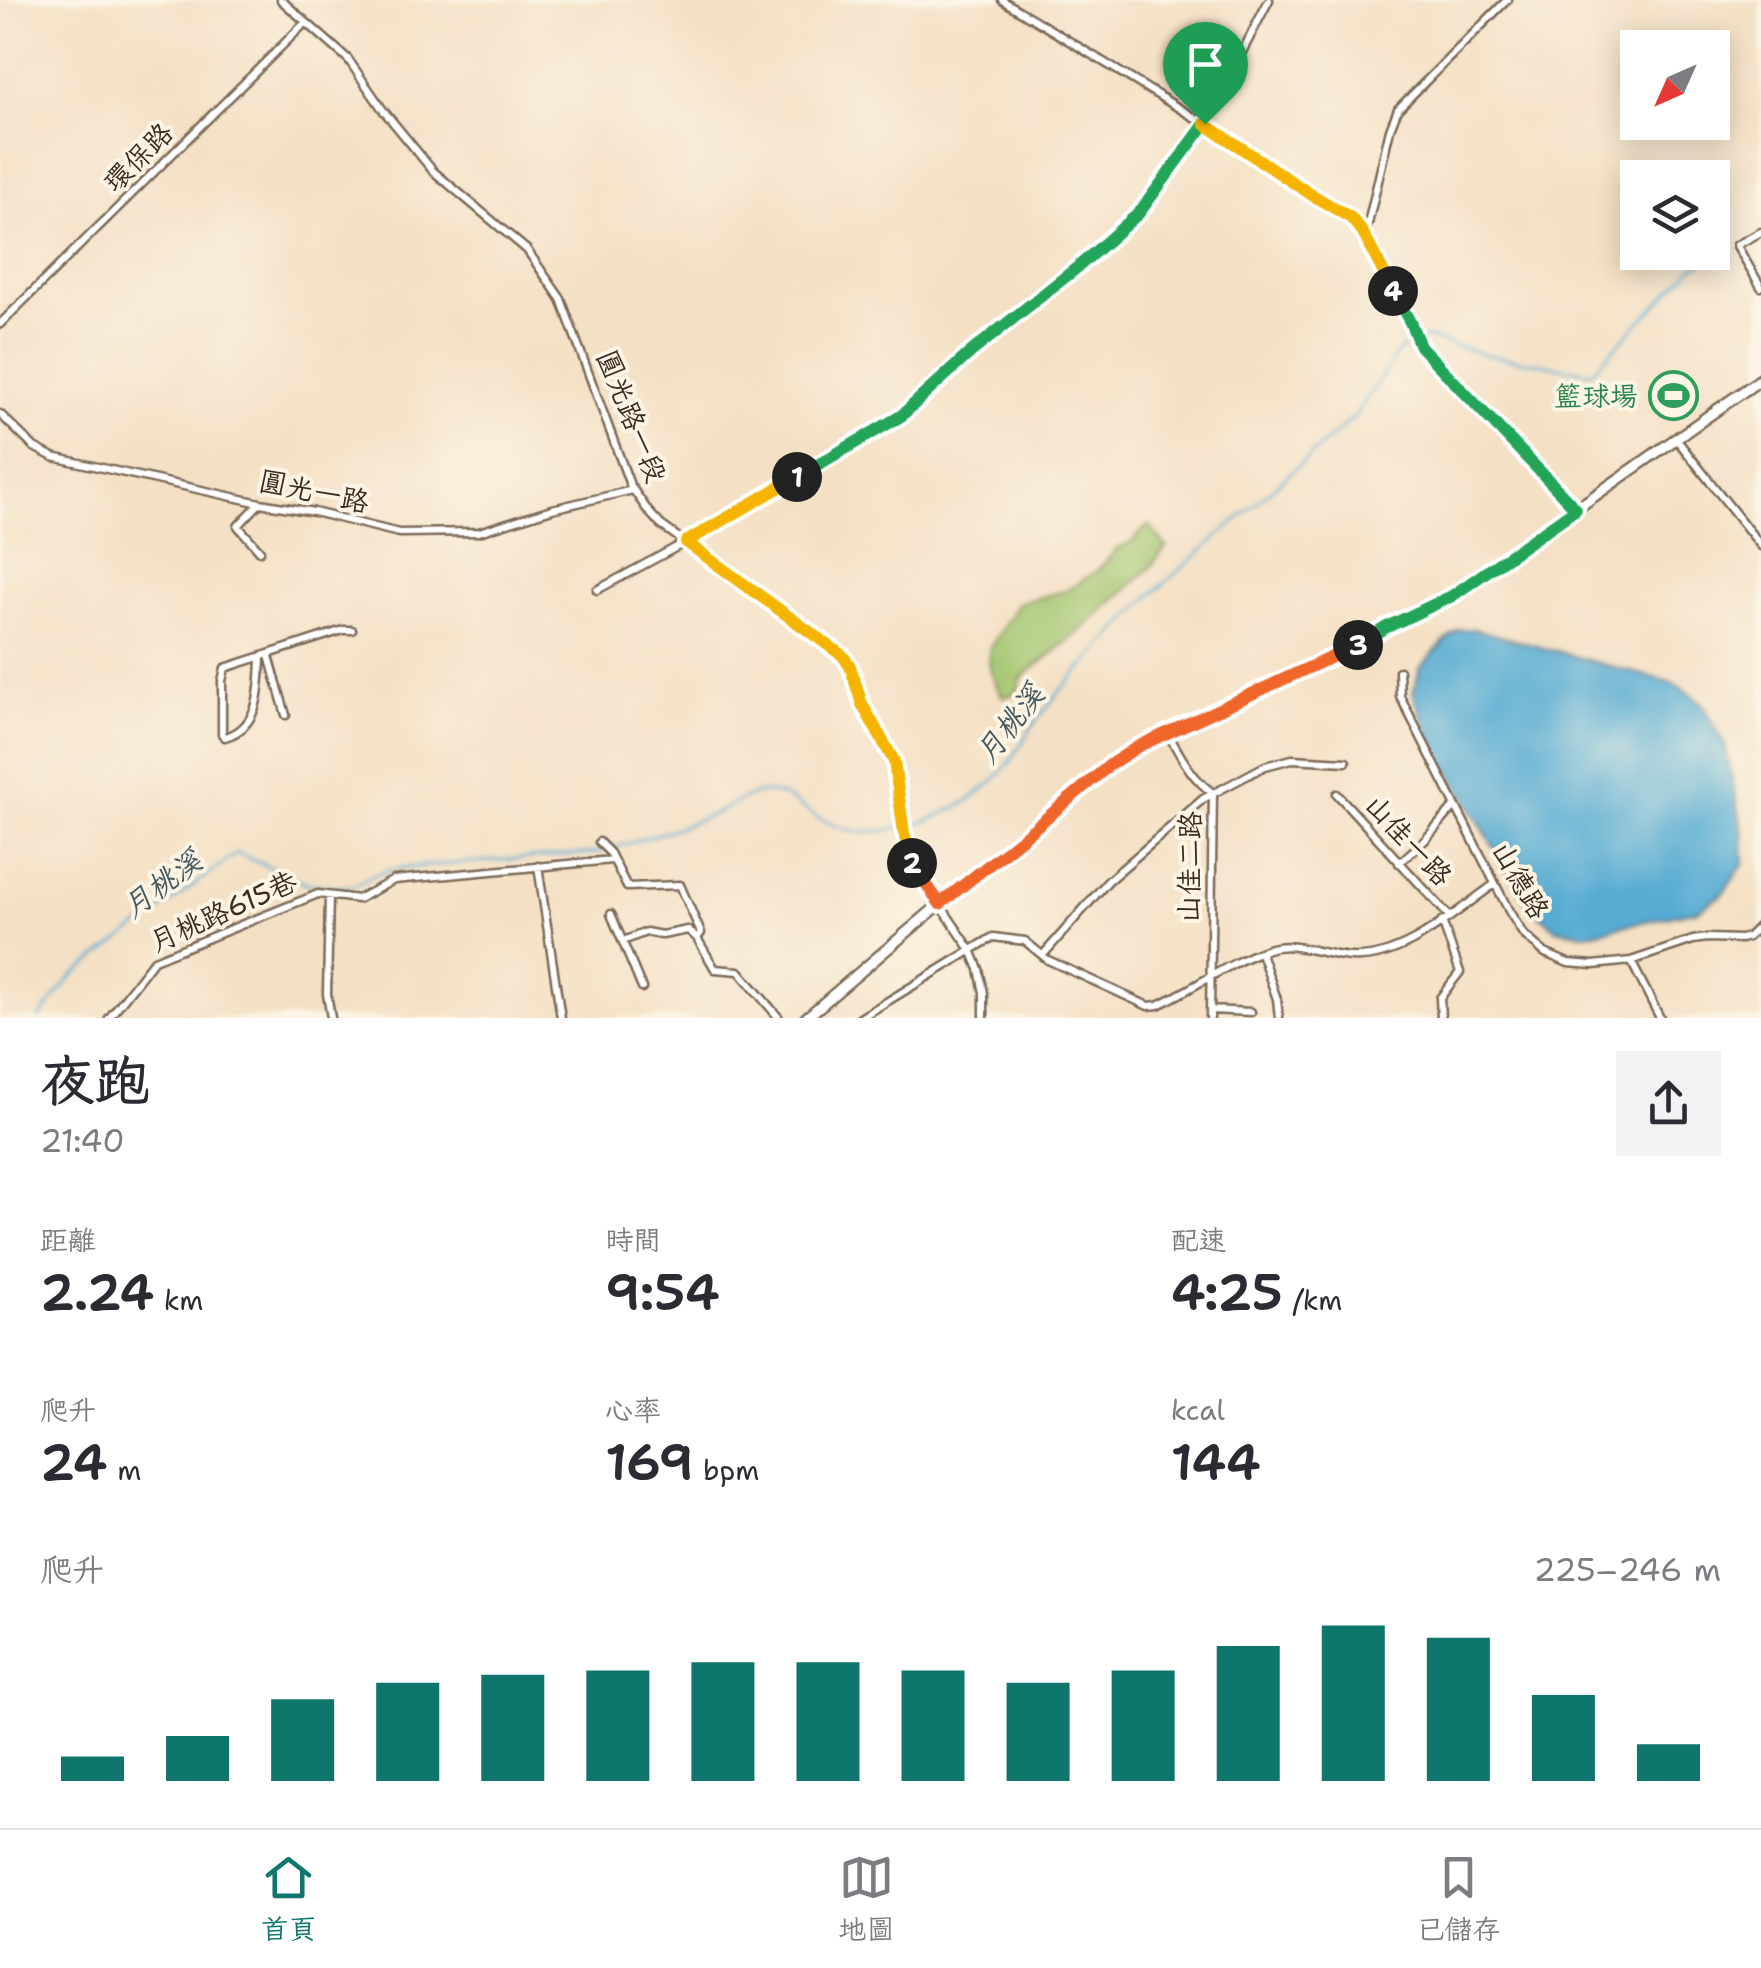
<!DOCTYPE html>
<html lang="zh-TW">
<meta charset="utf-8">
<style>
body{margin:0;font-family:"Shantell Sans","LXGW WenKai TC",sans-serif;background:#f2f2f3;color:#2b2b33;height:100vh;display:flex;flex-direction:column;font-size:38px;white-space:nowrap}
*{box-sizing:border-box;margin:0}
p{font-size:32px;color:#7c7c81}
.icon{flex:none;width:55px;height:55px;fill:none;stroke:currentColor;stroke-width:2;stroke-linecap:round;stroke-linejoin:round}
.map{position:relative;height:1018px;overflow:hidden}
.side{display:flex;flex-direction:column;background:#fff;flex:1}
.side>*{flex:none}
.needle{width:65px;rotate:225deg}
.fabs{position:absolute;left:1620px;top:30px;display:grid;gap:20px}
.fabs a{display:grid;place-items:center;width:110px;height:110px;border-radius:0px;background:#fff;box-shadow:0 5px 25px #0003;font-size:50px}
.pin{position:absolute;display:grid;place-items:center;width:85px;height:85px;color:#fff;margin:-102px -42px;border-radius:50% 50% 50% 0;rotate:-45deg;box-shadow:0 0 10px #0007}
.pin .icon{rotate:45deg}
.km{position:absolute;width:50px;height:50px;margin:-25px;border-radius:50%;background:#222;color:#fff;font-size:28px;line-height:50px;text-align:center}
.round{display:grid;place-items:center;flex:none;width:105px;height:105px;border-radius:0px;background:#f2f2f3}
.summary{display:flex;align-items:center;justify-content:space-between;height:170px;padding:0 40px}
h1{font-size:55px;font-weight:600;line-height:75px}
.metrics{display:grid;grid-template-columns:repeat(3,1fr);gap:15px;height:170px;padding:10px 40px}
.metrics div{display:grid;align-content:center}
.metrics b{font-size:50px;font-weight:600}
.metrics small{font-size:28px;font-weight:400}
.metrics p{font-size:28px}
.chart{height:280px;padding:20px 40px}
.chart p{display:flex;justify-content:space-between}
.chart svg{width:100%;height:180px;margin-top:10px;stroke:#0f766e;stroke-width:6}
.menu{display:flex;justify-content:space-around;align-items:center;height:140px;border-top:2px solid #e1e1e2;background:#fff;font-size:28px;color:#7c7c81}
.menu a{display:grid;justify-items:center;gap:5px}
.menu .selected{color:#0f766e}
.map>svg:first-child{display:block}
.green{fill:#a3c66f;stroke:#6f7846;stroke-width:2.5}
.water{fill:#57acd3;stroke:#496b78;stroke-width:2.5}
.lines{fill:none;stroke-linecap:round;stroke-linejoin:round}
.stream{stroke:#57acd3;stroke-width:2.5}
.minor-casing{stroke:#7c6a58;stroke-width:11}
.tertiary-casing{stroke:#7c6a58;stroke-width:14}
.minor{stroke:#fff;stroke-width:6}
.tertiary{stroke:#fff;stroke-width:9}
.split-1-casing{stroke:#fff;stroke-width:20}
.split-2-casing{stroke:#fff;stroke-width:20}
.split-3-casing{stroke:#fff;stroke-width:20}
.split-4-casing{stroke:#fff;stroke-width:20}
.split-5-casing{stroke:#fff;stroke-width:20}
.split-1{stroke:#22a559;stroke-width:12}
.split-2{stroke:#f5b400;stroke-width:12}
.split-3{stroke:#f0652b;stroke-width:12}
.split-4{stroke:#22a559;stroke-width:12}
.split-5{stroke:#f5b400;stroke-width:12}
.labels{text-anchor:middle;stroke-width:8;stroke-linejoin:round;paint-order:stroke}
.street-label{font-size:28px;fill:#3b2a1e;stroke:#fcf5e5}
.leisure-label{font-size:28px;fill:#27864d;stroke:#fcf5e5;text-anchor:end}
.water-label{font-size:30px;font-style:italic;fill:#45585d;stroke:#fcf5e5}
</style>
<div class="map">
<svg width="1761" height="1018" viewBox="0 0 1761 1018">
<rect width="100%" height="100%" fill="#fcf5e5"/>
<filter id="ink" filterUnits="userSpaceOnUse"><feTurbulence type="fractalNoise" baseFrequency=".01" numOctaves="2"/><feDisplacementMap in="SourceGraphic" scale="20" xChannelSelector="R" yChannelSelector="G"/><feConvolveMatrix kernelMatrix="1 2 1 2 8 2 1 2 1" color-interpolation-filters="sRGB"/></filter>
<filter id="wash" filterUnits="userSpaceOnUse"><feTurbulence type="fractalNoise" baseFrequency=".0048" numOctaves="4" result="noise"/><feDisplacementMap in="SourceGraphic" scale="40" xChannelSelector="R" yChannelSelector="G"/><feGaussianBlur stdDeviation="2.25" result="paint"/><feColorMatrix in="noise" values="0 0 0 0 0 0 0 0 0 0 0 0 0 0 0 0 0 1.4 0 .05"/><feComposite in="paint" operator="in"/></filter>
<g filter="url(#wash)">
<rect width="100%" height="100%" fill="#f4e0c4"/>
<path class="green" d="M1149,525L1166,547L1149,569L1073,637L1022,677L1018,690L1014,694L1003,697C994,681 987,668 990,648L1018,603L1065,591L1079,583L1098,570L1117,549L1131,542Z"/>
<path class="water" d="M1474,629L1676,684L1701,702L1725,744L1743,833L1744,863L1723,894L1698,910L1584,934L1557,929L1528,905L1431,741L1413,693L1420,668L1444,642L1458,630Z"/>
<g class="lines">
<path class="stream" d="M909,825L927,821L967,802L991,783L1009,764L1033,725L1060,691L1149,597L1354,417L1401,348L1415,339L1429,338L1482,354L1591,372L1693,268L1734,249
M610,849C645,838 681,828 714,814C733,806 749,791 771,793C785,794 795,803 806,810C838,832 863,837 901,827
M39,1018L72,976L237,853L308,884L337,887L354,885L379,873L401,868L603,852"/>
</g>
</g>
<g filter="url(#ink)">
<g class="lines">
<defs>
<path id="minor" d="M281,0L348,59L383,110L433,171L527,250L561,299L630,485L648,511L661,525L843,656L849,666L862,704L893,761L911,862L971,950L979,969L984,993V1018
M1002,0L1205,124L1309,193L1351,218L1363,233L1410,322L1420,346L1576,509
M1363,233L1368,224L1390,129L1398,109L1507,0
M1737,245L1761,232
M1737,246L1761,287
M0,324L306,22
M0,414L34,447L53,457L260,503L314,512L399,533L479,532L552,509L633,490
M1677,440L1761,546
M259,504L238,526L260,551
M597,590L686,542L901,416L971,353L1079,266L1139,213L1205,124L1269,0
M269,656L286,715
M261,658C260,687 260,728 225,737L222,734V681L225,668L343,630H352
M1399,671L1400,696L1509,911L1523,934L1545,953L1568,963L1593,965L1631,961L1693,940L1707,938L1741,939L1748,937L1761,924
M1168,734C1181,756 1191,778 1213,793L1210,1018
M1337,794L1449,916
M599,842L610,853L627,887L680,885L701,933L697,938L715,969L739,971L779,1018
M1399,863L1425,840L1455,806
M538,866L561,1018
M329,896L327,994L331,1018
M611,914L642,988
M623,941L646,932L662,935L688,930L697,938
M1261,953L1277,999L1279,1018
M1043,955L1108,881L1203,799L1265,766L1292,759L1346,762
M1631,961L1660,1018
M1210,1010L1251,1012
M109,1018L154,960L318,894L358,899L394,880L612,860
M860,1018L993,937L1025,941L1048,960L1148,1006L1158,1005C1195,988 1229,962 1268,949C1294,940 1326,956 1352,957C1404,960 1454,912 1495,884
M1441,1018L1440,998L1460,972L1442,921"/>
<path id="tertiary" d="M806,1018L940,904L1111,764L1139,747L1264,687L1357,646L1385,628L1452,596L1761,379"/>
</defs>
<use href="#minor" class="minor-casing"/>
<use href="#tertiary" class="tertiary-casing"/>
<use href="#minor" class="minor"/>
<use href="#tertiary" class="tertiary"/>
</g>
</g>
<g class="lines" filter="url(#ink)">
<defs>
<path id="split-1" d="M797,477L901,416L971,352L1079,266L1139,213L1205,124"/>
<path id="split-2" d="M797,477L686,542L843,656L850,666L862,704L894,761L904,833L912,863"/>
<path id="split-3" d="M912,863L940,904L1025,836L1111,764L1139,746L1358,645"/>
<path id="split-4" d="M1358,645L1385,628L1452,596L1576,509L1420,346L1410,322L1393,291"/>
<path id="split-5" d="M1205,124L1309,193L1351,218L1363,233L1393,291"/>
</defs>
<use href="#split-1" class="split-1-casing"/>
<use href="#split-2" class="split-2-casing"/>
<use href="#split-3" class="split-3-casing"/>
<use href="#split-4" class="split-4-casing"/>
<use href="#split-5" class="split-5-casing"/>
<use href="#split-1" class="split-1"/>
<use href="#split-2" class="split-2"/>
<use href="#split-3" class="split-3"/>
<use href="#split-4" class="split-4"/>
<use href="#split-5" class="split-5"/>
</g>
<defs>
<symbol id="stadium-ring" viewBox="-11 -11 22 22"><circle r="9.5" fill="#fcf5e5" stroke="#2e9e5b" stroke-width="1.5"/><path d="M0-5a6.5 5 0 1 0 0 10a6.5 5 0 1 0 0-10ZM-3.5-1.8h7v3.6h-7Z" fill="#2e9e5b"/></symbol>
</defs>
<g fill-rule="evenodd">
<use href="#stadium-ring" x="1646" y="368" width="55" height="55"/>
</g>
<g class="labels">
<g class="street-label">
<text transform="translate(138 157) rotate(-45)" y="10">環保路</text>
<text transform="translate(632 416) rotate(68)" y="10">圓光路一段</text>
<text transform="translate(314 491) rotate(12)" y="10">圓光一路</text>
<text transform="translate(1409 840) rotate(47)" y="10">山佳一路</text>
<text transform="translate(1189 867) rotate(-89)" y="10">山佳二路</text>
<text transform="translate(1521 880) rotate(60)" y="10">山德路</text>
<text transform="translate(223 911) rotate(-24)" y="10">月桃路615巷</text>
</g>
<g class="leisure-label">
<text x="1638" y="406">籃球場</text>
</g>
<g class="water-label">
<text transform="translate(1010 724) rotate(-52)" y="10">月桃溪</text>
<text transform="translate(162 884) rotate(-37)" y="10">月桃溪</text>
</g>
</g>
</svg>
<div class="fabs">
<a><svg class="needle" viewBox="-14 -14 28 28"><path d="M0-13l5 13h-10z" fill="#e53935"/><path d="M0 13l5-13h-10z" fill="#7c7c81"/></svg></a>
<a><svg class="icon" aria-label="layers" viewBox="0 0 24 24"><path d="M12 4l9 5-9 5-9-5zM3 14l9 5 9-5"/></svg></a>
</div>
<div class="pin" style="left:1205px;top:124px;background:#1e9e55"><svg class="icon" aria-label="arrive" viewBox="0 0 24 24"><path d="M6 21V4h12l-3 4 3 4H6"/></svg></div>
<b class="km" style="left:797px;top:477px">1</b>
<b class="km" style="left:912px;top:863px">2</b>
<b class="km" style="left:1358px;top:645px">3</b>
<b class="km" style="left:1393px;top:291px">4</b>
</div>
<section class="side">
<div class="summary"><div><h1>夜跑</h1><p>21:40</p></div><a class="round"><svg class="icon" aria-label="share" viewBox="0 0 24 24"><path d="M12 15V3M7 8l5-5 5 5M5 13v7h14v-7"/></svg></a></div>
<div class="metrics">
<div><p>距離</p><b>2.24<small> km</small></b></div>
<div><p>時間</p><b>9:54</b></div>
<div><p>配速</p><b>4:25<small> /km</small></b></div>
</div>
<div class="metrics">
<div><p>爬升</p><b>24<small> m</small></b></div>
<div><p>心率</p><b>169<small> bpm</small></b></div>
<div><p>kcal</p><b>144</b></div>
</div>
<div class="chart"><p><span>爬升</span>225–246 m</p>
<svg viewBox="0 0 160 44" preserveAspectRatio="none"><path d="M5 44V38M15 44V33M25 44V24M35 44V20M45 44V18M55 44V17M65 44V15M75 44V15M85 44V17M95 44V20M105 44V17M115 44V11M125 44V6M135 44V9M145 44V23M155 44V35"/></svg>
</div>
</section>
<nav class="menu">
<a class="selected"><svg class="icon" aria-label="home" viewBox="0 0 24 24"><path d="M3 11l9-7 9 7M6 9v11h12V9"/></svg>首頁</a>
<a><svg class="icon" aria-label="map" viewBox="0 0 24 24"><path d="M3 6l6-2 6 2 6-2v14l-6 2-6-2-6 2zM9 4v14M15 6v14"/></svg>地圖</a>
<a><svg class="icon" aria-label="saved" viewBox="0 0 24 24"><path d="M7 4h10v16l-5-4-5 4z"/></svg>已儲存</a>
</nav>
